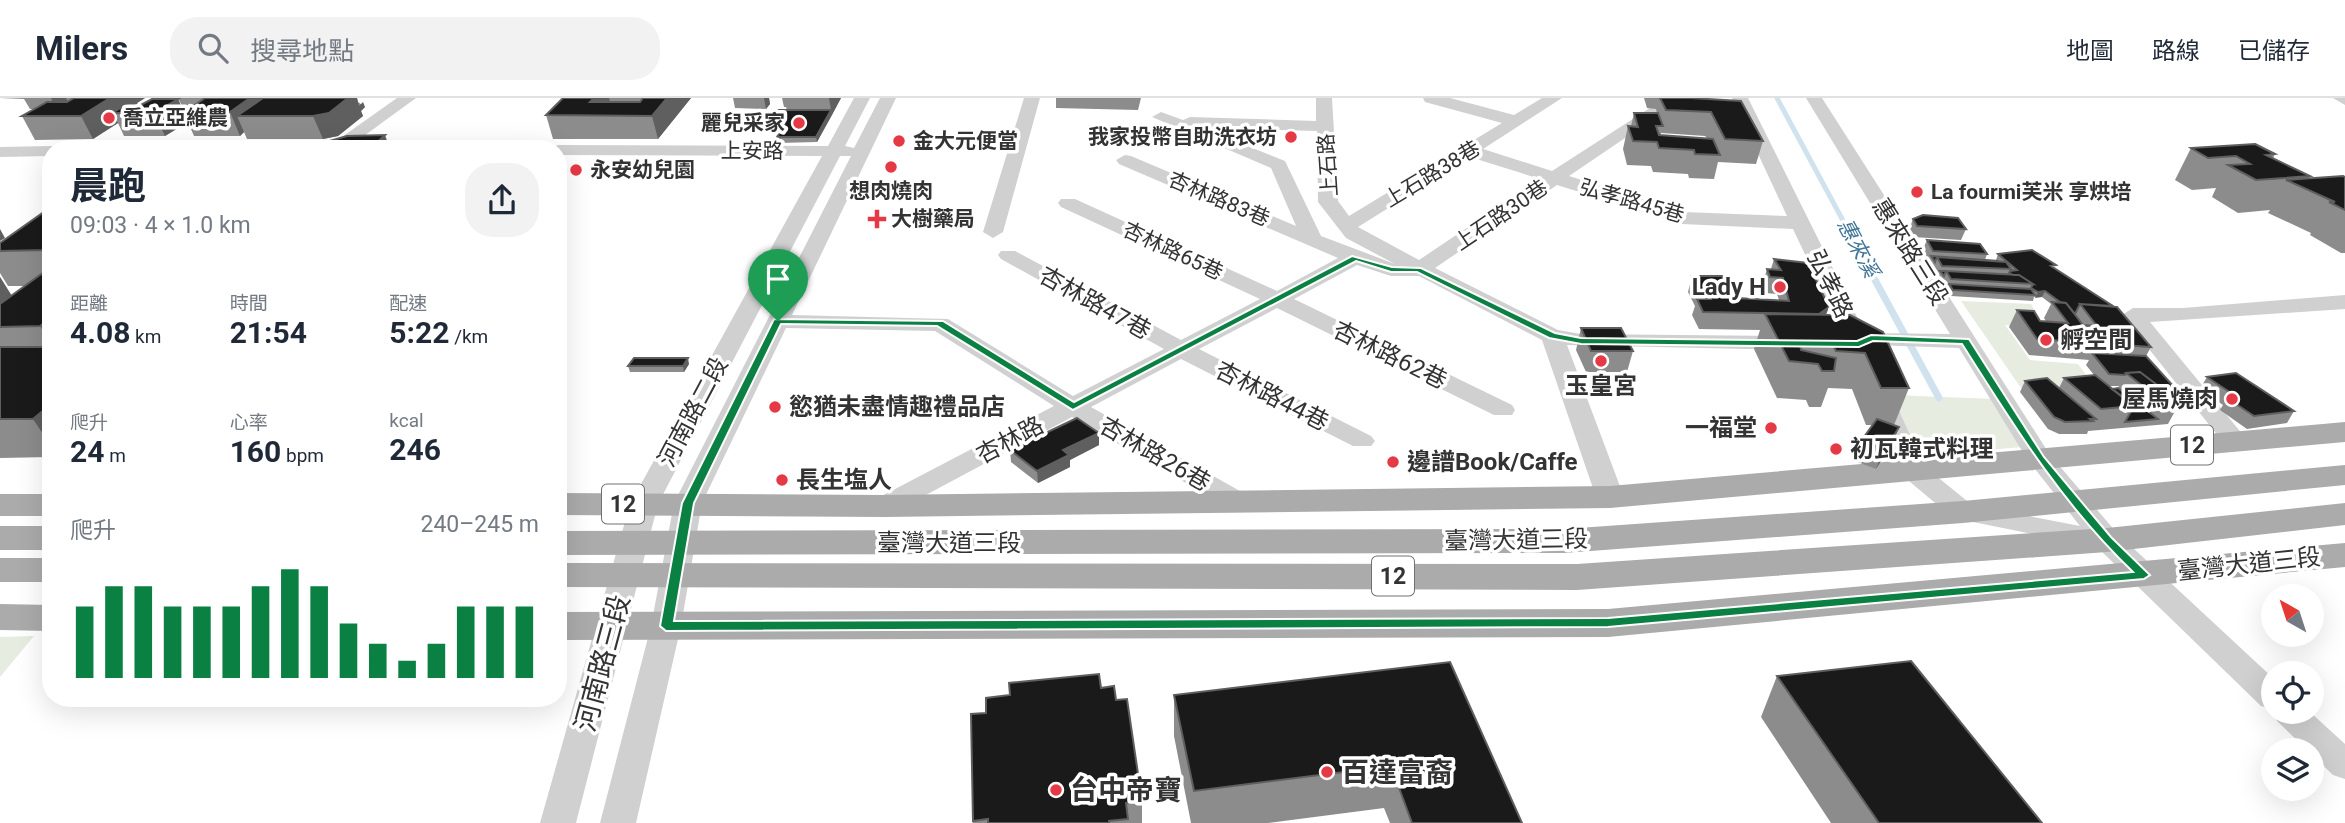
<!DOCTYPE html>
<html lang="zh-TW">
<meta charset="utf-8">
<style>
body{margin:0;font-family:Roboto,"Noto Sans TC",sans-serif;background:#f2f2f3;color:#1f2937;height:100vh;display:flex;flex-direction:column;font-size:26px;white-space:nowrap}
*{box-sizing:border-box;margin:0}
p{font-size:23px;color:#747a83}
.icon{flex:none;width:38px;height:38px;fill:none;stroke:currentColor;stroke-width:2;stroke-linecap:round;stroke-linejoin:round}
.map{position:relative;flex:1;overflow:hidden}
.drawer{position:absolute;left:42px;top:42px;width:525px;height:567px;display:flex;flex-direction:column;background:#fff;border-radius:28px;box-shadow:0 7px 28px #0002}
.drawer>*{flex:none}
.needle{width:46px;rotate:321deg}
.buttons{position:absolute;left:2261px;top:486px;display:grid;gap:14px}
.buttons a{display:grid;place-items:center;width:63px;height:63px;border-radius:50%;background:#fff;box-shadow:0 7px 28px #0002;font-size:35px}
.pin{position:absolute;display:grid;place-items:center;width:60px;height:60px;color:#fff;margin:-72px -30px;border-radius:50% 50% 50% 0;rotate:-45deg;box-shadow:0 0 7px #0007}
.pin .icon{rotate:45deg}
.round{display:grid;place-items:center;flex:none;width:74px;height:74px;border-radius:28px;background:#f2f2f3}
.headline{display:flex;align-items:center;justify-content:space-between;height:119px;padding:0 28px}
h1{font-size:38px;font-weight:700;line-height:52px}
.stats{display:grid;grid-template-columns:repeat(3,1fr);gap:10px;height:119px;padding:7px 28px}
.stats div{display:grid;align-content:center}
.stats b{font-size:30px;font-weight:700}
.stats small{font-size:19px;font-weight:400}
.stats p{font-size:19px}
.chart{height:196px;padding:14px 28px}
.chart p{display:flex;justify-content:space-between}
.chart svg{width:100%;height:126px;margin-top:7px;stroke:#0b8043;stroke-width:6}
header{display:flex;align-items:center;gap:42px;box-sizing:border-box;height:98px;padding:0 35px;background:#fff;border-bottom:2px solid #e0e1e3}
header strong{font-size:33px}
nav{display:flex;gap:38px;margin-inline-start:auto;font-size:24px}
.search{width:490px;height:63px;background:#f2f2f3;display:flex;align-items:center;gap:18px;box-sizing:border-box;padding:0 24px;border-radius:28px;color:#747a83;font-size:26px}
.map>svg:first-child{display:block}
.green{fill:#e6ecdf}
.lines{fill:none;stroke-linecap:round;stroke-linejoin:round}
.stream-far1{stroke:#cfe2ee;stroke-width:5}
.stream{stroke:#cfe2ee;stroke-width:7}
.minor{fill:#d0d0d0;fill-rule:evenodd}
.major{fill:#ababab;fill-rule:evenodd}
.wall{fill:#8c8c8c;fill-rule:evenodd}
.shaded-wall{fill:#5f5f5f}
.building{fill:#1a1a1a;stroke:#5f5f5f;stroke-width:2}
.route{fill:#0b8043;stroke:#fff;stroke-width:2;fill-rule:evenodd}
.poi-dot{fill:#e63946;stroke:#fff;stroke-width:2.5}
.labels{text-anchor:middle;stroke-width:7;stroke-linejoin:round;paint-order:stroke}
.far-poi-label{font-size:21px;font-weight:bold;fill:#333;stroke:#fff;text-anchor:start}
.far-street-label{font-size:21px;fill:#333;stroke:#fff}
.far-water-label{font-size:21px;font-style:italic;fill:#3f7597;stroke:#fff}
.shield{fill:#fff;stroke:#707070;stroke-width:2}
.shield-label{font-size:23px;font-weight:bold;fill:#333}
.street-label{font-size:24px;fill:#333;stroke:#fff}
.poi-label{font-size:24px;font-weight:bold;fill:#333;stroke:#fff;text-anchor:start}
.near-street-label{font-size:28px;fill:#333;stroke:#fff}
.near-poi-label{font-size:28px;font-weight:bold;fill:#333;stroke:#fff;text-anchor:start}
</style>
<header>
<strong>Milers</strong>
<div class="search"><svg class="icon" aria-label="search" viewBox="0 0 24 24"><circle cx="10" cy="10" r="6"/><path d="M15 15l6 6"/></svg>搜尋地點</div>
<nav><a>地圖</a><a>路線</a><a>已儲存</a></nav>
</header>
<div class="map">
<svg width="2345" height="725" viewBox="0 0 2345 725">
<rect width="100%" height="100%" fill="#fff"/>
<path class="green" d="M1961,203L2031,206L2045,229L2005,227L2030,262L2078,266L2098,293L2051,296L2041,287L2021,290Z
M1892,297L1995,301L2022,349L1919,358Z
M34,538L0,579V539Z"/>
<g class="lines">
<path class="stream-far1" d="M1777,0L1876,184"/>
<path class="stream" d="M1875,182L1939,300"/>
<path class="minor" d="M397,0H416L346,51H325Z
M854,0H870L845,48L854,50L880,0H896L792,217L948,221L1073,298L1164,251L1001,161L998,157L1001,153H1015L1181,242L1260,201L1061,109L1058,105L1061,101H1075L1277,193L1338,160L1119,66L1116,62L1125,57L1131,58L1296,128L1271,70L1152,19L1161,14L1183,22L1190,19L1316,23V0H1332L1338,103L1349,118L1502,25L1425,4L1423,0H1450L1514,17L1542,0H1562L1483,51L1552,73L1653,8L1661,13L1659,17L1569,78L1684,114L1787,118L1732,0H1748L1865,235L1950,236L1806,0H1822L2050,357L2117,435L2273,580V611L2261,608L2097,449L1953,420L1903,378L1871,302L1874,297H1892L1924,368L1972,407L2080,428L2027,361L1959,250L1873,247L1859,254L1845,251L1841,246L1845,241L1793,131L1682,126L1557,87L1435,170L1558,232L1581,236L1790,238L1798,240L1802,245L1798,250L1790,252L1567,247L1624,399L1620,405L1610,407L1600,405L1596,399L1542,242L1419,178H1391L1357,167L1294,201L1512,307L1515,312L1512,317H1494L1277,210L1199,251L1371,338L1375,343L1371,348H1353L1181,261L1091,309L1247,397L1251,403L1247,409L1237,412L1227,409L1072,319L894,414L884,417L874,414L870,408L874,402L1054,308L935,233L786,230L702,405L681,528L636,725H600L651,528L674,405L851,58H840L658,406L576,725H540L630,406L822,58L558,57V51H550L558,47L828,48ZM1202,30L1317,33L1318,104L1346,140L1395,166L1321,138L1285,63ZM1470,59L1540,81L1419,162L1358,129Z
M1024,0H1040L1003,134L993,140L983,134Z
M2333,0H2345V7Z
M51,48L58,51H51V58L0,59V49Z
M2345,197V211L2150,224L2248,343L2244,348H2226L2122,217L2133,210H2183Z
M2273,613L2310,614L2345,646V681L2333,677L2277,623Z"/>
<path class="major" d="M2345,324V344L1610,410L884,419L558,417V395L884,397L1610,388Z
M2345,367V387L1963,425L1564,455L558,457V433L1564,431L1963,403Z
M0,396H51V418H0Z
M2345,405V427L2107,454L1577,492L558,489V465L1577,466L2107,430Z
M0,428H51V452H0Z
M2345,445V469L1608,539L558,542V514L1608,511Z
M0,460H51V484H0Z
M0,506L51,507V533L0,532Z"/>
</g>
<path class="wall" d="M0,0H145L137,5L138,8L178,1L184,14L191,10H183L178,0H357L358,4L365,9L361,13L363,18L338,38L323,41H247L244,34L240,38H194L188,24L165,38H124L118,25L93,41L35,42L22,18L35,11H30L24,1Z
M563,0H691L658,41H553L546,17Z
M733,0H769L770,6L766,11L735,10Z
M782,0H841L817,44L778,45L777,39L781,32H766V27L787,12L786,9H784Z
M1056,0H1141L1138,12L1056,10Z
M1644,0H1691L1763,43L1756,66L1718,64L1714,81L1689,80L1688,76L1653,74L1651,68L1627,67L1623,51L1628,28H1631L1634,15H1657L1656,11L1647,10ZM1661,35L1705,38L1707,40L1661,37Z
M2191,50L2275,56L2273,60L2310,78L2309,81L2345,79V155H2341L2310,137L2311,135L2268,115L2270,112L2238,115L2212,99L2216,90L2192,92L2175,82Z
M51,109V359L0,360V179L12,198L25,188H8L0,175V145Z
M1913,121L1966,131L1961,142L1913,139L1909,132Z
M1927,142L1987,156L1985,162L1997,163L1996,162L1998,156L2054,171L2151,249L2146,258L2175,290L2171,298L2180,304L2168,326L2088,333L2087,336H2059L2048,331L2020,294L2025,283L2059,290L2064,280L2094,277L2086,267L2089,262L2029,257L2009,229L2017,212L2040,223H2046L2044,220L2051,206L2042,199H2034L2033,203L1951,198L1937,179L1922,153ZM2109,288H2119L2118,290L2112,291Z
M1774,161L1826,217L1909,290L1894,327H1892L1894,342L1876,371L1852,362L1856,350L1873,327H1866L1852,291L1828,290L1821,309H1809L1806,302L1777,300L1754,251L1760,232L1699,231L1692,217L1695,208L1688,194L1692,178L1737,200L1779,202L1777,196L1765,195L1762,187L1767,171H1771Z
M1581,230L1633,253L1627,274H1586L1576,252Z
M689,266L684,274H630L628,268Z
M2207,279L2294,313L2287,325L2247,331L2220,312L2223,307L2200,291Z
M1099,335V347L1070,362V369L1038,385L1011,364L1010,352Z
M1450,564L1522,725H1390L1384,710L1268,725H1191L1174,638V597Z
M1777,578L2042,725H1831L1761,619Z
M1101,590L1116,602L1142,703V725H973L971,616L986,615Z"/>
<path class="shaded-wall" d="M51,0H66L68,4L56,11Z
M110,0H145L137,5L140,11L112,15L118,25L93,41L81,18Z
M250,0H267L237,18L244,34L240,38L230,14Z
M344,0H357L359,8L363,4L365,9L361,13L363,18L338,38L323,41L313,18Z
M594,0H609L611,8L590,4Z
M667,0H691L658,41L652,18Z
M764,0H769L770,6L766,11Z
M829,0H841L832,17Z
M178,1L188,24L165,38L154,15Z
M831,12L832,17L817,44L816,39Z
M385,37L390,51H372V49Z
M0,131L5,140L0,143Z
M0,179L13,200L0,210Z
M2045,193L2042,199L2035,200L2038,194Z
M1829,209L1823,225L1819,216Z
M51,220V246L40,228Z
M688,260L689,266L684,274L683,268Z
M51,306V348L33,321Z
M1899,329L1894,342L1876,371L1881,359Z
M1099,335V347L1070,362V369L1038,385L1037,373L1063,352Z"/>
<path class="building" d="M74,0H110L81,18H22L47,4H67Z
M205,0H250L230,14L183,15Z
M263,0H348L329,15L313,18H237Z
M563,0H594L590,4H640L643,0H667L652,18L546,17Z
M1660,0H1691L1741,3L1763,43L1725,41L1711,14L1666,12Z
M152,1H178L154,15H112L124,8H139Z
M775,12H831L816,39H777L784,27H766Z
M1634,15H1658L1663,28H1656L1659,37L1713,41L1720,57L1695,56L1694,52L1659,50L1657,44L1633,43L1628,28L1638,29Z
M385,37L372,49L358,50L356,51H321L330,43L347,38Z
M2255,46L2275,56L2266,57L2310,78L2256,82L2228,67L2250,66L2236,58L2208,60L2191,50Z
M2343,78L2345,79V112L2329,104H2335L2286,82Z
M51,109V151L49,152L0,153V145Z
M1923,117L1958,120L1966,131L1917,128L1913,121Z
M1927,142L1980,146L1987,156L1933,153Z
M2032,152L2056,167L2051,168L2113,208L2080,206L2075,216L2066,205L2060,204L2045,193L2038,194L2031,190L2033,186L2019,177H2013L2009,175L2010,173L2017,172L1998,156Z
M1931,158L1999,163L1937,159L1935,164Z
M1937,159L2006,164L2011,171L1942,168Z
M1774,161L1808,165L1829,209L1819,216L1703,214L1697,201H1711L1707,193L1699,192L1692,178H1722L1737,200L1789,203L1783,180L1770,179L1767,171L1781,172Z
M51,169V220L40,228L0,229V206Z
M1940,173H1946L1944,178Z
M1946,173L2019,177L2033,186L1951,181Z
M1949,186L2031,191L2035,197L1953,192Z
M2052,204L2066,205L2083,227L2097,228L2080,206L2117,209L2151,249L2037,241L2017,212L2034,213L2040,223L2068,225Z
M1765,216L1850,217L1883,234L1909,290H1881L1865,255L1836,253L1832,246L1800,243L1801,252L1836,260L1834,273H1822L1818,266L1789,263Z
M1581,230H1621L1633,253H1591Z
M0,249H51V306L33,321H0Z
M2092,255L2146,258L2175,290H2161L2140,274L2126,275L2125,277L2109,276Z
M634,260H688L683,268H628Z
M2140,274L2180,304L2166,306L2126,275Z
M2236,275L2294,313L2254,318L2227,300L2237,299L2207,279Z
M2095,277L2134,308L2101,311L2064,280Z
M2047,280L2096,321H2090L2093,323L2065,324L2054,319L2025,283Z
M2118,290L2158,321L2125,324L2134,308L2112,291Z
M1077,320L1099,335L1063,352L1069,357L1037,373L1010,352Z
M1877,321L1899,329L1881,359L1856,350Z
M1911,563L2042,725H1879L1777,578Z
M1450,564L1522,725H1412L1391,668L1194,693L1174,597Z
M1099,576L1101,590L1114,588L1116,602L1127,601L1142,703L1126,705L1128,721L1109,723V725H988V721L973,723L971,616L986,615V600L1010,597L1009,585Z"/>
<path class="route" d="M1352,158L1392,169L1421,170L1555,235L1581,240L1857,243L1871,237L1969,241L2044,359L2111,439L2150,477L2144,481L1608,529L666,533L660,528L682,405L774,221L943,223L1074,304ZM1356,163L1391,174H1417L1549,240L1581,246L1859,249L1873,243L1962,246C2014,328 2062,406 2133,474L1608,520L674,523L694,405L781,226L937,228L1073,312Z"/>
<g class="poi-dot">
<circle cx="109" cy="20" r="7"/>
<circle cx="799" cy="25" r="7"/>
<circle cx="1291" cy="39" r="7"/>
<circle cx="899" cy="43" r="7"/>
<circle cx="891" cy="69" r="7"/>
<circle cx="576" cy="72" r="7"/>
<circle cx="1917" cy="94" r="7"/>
<path d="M873.5 110.5h7v7h7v7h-7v7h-7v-7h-7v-7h7z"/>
<circle cx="1780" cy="189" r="7"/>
<circle cx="2046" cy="242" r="7"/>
<circle cx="1601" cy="263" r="7"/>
<circle cx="2232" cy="301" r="7"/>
<circle cx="775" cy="309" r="7"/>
<circle cx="1771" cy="330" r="7"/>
<circle cx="1836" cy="351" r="7"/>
<circle cx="1393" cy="364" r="7"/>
<circle cx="782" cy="382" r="7"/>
<circle cx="1327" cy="674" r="7"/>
<circle cx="1056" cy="692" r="7"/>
</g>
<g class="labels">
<g class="far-poi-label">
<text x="123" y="27">喬立亞維農</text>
<text x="785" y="32" text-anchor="end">麗兒采家</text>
<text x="1277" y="46" text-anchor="end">我家投幣自助洗衣坊</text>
<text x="913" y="50">金大元便當</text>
<text x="590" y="79">永安幼兒園</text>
<text x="891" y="100" text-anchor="middle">想肉燒肉</text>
<text x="1931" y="101">La fourmi芙米 享烘培</text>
<text x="891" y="128">大樹藥局</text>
</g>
<g class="far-street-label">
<text x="752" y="60">上安路</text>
<text transform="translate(1328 67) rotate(-94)" y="7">上石路</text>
<text transform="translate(1432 76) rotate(-31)" y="7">上石路38巷</text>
<text transform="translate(1219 101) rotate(23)" y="7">杏林路83巷</text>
<text transform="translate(1632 103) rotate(16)" y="7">弘孝路45巷</text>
<text transform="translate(1501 117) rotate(-34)" y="7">上石路30巷</text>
<text transform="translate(1173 153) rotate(25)" y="7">杏林路65巷</text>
</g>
<g class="far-water-label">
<text transform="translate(1858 150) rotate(62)" y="7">惠來溪</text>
</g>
<g class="shield">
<rect x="2171" y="327.5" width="42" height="39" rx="5"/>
<rect x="602" y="386.5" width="42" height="39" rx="5"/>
<rect x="1372" y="458.5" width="42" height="39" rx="5"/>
</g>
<g class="shield-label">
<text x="2192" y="355">12</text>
<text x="623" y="414">12</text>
<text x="1393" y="486">12</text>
</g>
<g class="street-label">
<text transform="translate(1910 154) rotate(58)" y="8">惠來路三段</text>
<text transform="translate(1830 186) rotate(64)" y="8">弘孝路</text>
<text transform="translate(1095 205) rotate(29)" y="8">杏林路47巷</text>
<text transform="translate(1390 257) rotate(26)" y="8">杏林路62巷</text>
<text transform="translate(1272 298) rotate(27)" y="8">杏林路44巷</text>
<text transform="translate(693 314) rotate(-62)" y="8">河南路二段</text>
<text transform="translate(1010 342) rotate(-28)" y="8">杏林路</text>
<text transform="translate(1155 356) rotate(30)" y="8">杏林路26巷</text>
<text transform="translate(1516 442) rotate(-1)" y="8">臺灣大道三段</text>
<text x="949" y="453">臺灣大道三段</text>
<text transform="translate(2249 466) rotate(-6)" y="8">臺灣大道三段</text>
</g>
<g class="poi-label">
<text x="1766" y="197" text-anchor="end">Lady H</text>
<text x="2060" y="250">孵空間</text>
<text x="1601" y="296" text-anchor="middle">玉皇宮</text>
<text x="2218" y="309" text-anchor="end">屋馬燒肉</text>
<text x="789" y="317">慾猶未盡情趣禮品店</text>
<text x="1757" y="338" text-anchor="end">一福堂</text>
<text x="1850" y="359">初瓦韓式料理</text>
<text x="1407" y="372">邊譜Book/Caffe</text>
<text x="796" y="390">長生塩人</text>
</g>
<g class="near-street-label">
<text transform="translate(602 565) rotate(-75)" y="10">河南路三段</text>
</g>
<g class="near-poi-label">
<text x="1341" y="684">百達富裔</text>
<text x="1070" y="702">台中帝寶</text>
</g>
</g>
</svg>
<div class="buttons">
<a><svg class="needle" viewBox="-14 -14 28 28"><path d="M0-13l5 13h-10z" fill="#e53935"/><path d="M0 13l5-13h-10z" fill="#747a83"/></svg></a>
<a><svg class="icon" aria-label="locate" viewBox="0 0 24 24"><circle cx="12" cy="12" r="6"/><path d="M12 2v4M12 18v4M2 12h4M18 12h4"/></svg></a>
<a><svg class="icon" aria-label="layers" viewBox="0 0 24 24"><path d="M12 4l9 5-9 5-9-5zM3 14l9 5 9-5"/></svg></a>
</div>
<div class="pin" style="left:778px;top:223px;background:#1e9e55"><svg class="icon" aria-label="arrive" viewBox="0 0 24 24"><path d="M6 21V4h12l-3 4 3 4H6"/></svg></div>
<section class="drawer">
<div class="headline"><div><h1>晨跑</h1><p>09:03 · 4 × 1.0 km</p></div><a class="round"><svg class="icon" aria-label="share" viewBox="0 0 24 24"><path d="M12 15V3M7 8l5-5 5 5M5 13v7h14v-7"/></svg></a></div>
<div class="stats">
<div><p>距離</p><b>4.08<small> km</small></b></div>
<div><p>時間</p><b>21:54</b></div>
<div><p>配速</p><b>5:22<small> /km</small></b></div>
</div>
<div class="stats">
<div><p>爬升</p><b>24<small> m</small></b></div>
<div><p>心率</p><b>160<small> bpm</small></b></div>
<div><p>kcal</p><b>246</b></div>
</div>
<div class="chart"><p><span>爬升</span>240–245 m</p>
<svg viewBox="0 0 160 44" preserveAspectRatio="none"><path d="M5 44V19M15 44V12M25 44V12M35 44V19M45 44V19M55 44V19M65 44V12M75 44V6M85 44V12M95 44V25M105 44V32M115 44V38M125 44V32M135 44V19M145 44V19M155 44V19"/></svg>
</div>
</section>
</div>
